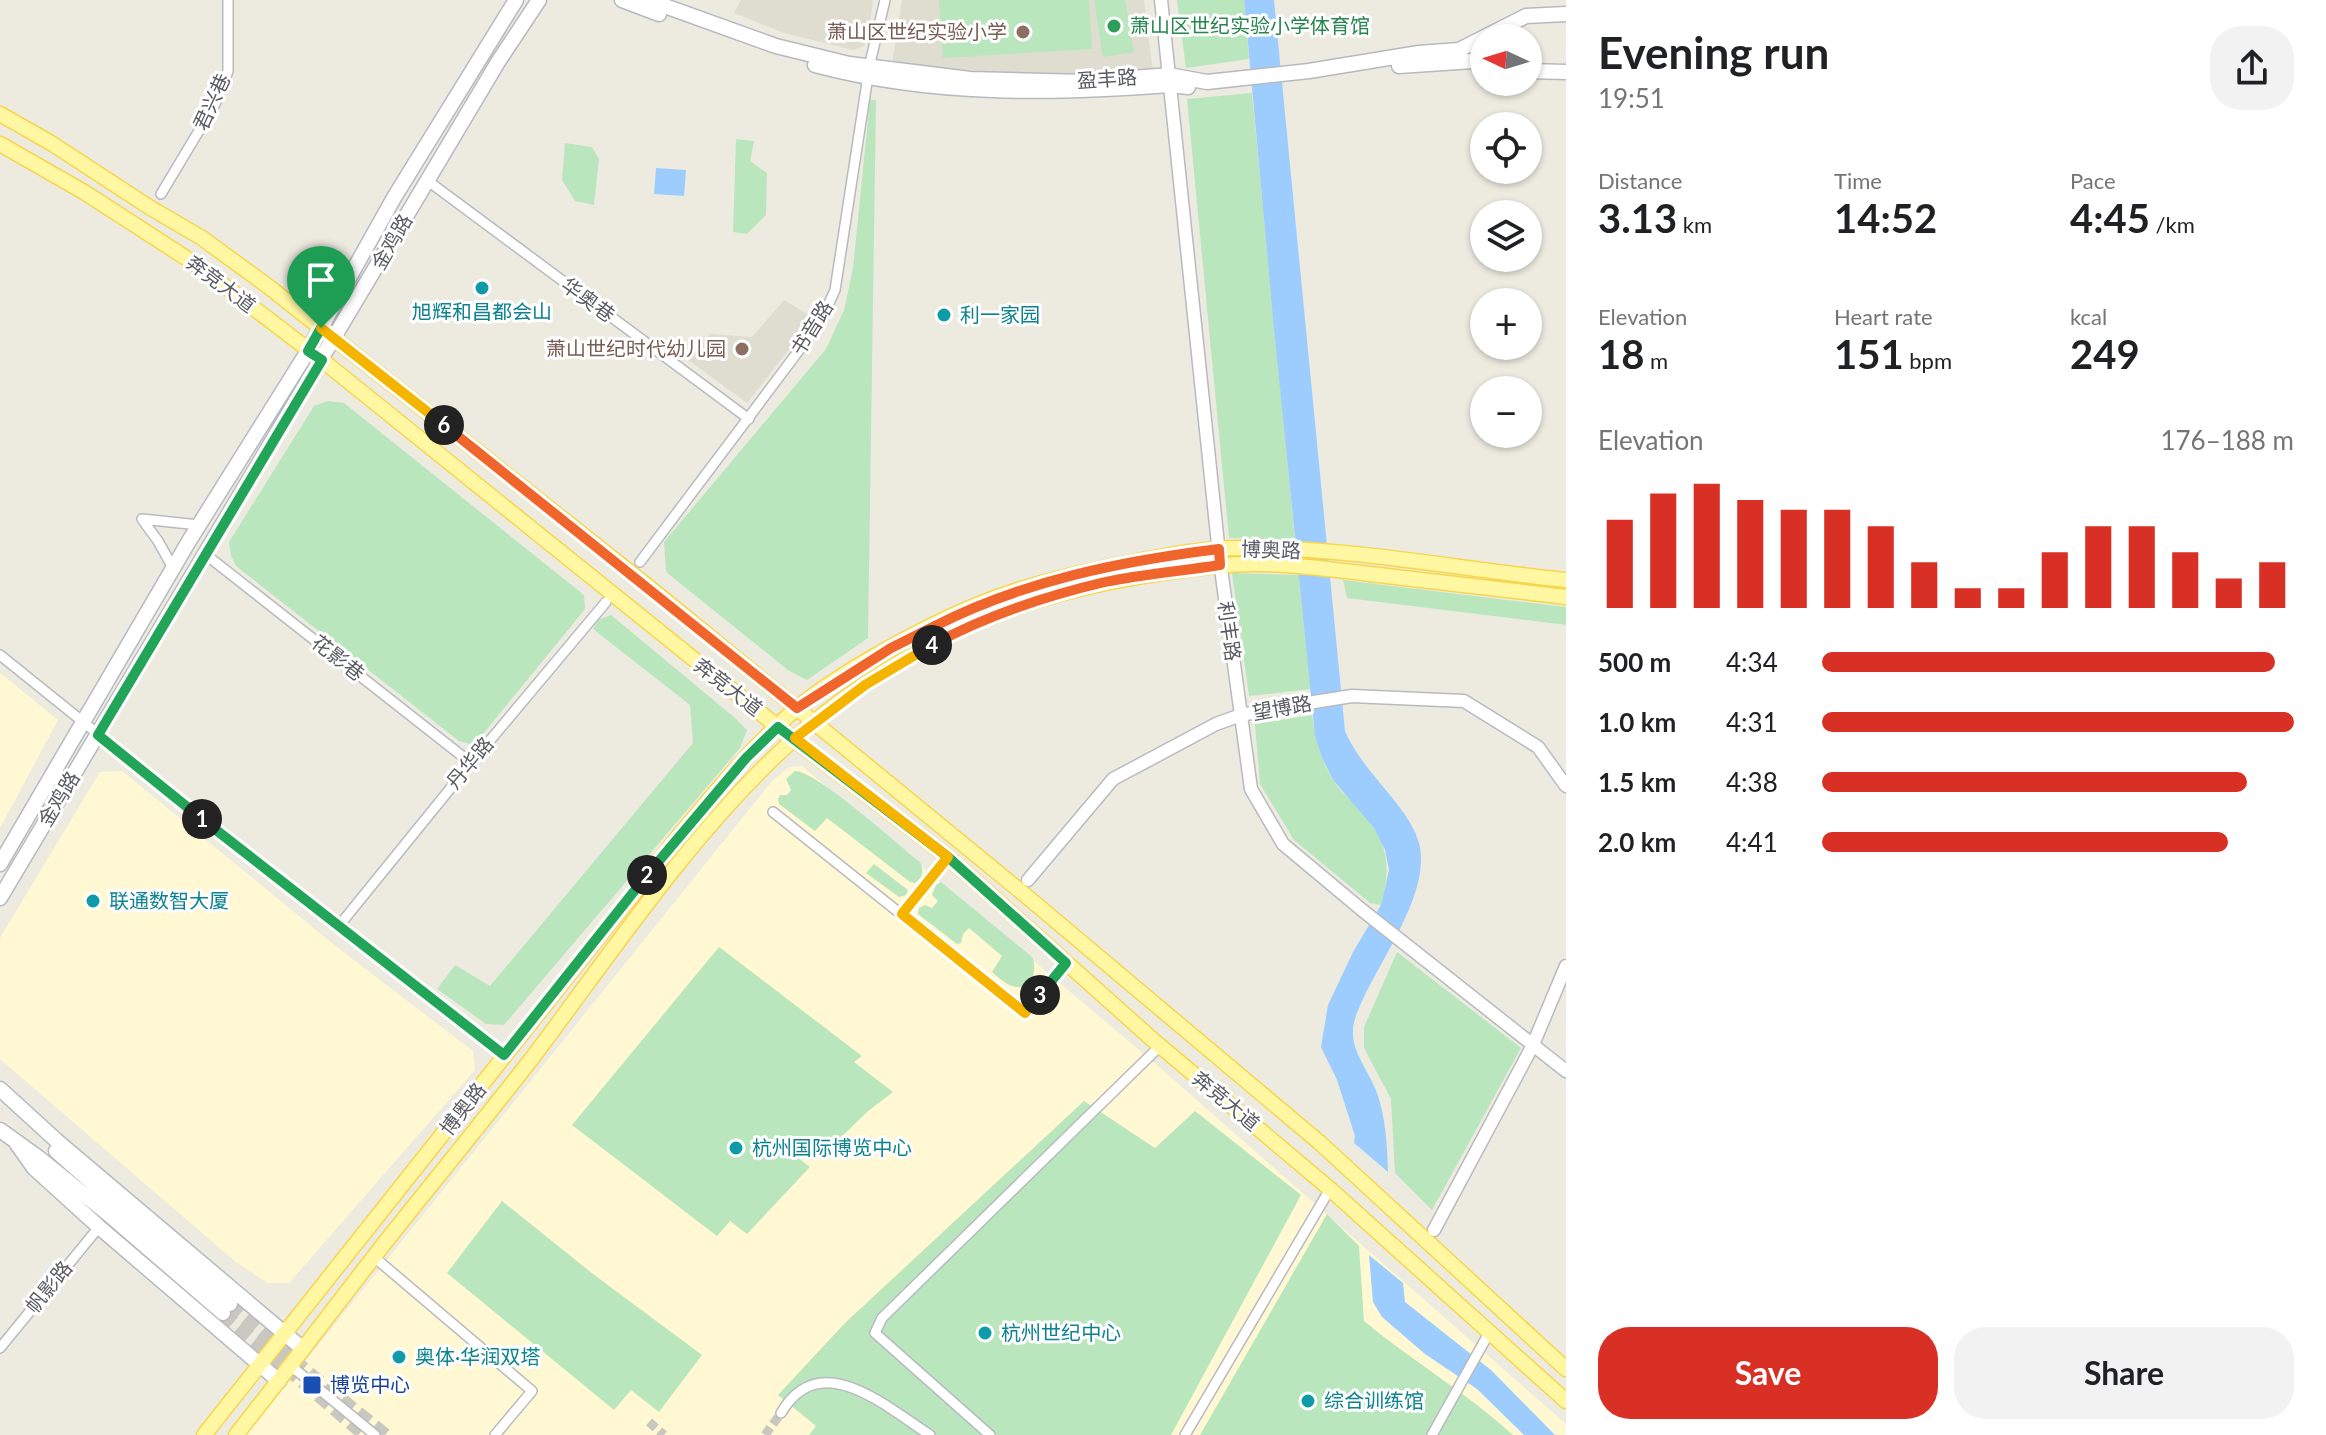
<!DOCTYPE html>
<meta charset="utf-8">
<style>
body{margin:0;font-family:Lato,"Noto Sans SC",sans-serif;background:#f2f2f2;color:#202124;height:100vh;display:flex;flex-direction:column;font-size:30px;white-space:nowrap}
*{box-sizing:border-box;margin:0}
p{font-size:26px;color:#757577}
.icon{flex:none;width:44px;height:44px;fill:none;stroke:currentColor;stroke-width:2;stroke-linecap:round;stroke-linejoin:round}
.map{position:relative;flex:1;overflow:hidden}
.details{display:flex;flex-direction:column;background:#fff;width:760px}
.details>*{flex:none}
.needle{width:52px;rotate:274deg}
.buttons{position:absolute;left:1470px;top:24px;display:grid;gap:16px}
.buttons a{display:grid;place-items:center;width:72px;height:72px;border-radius:50%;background:#fff;box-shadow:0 2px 6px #0004;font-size:40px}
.pin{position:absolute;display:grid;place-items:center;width:68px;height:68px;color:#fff;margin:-82px -34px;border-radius:50% 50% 50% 0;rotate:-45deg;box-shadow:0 0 8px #0007}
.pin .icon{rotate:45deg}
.km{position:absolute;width:40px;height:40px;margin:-20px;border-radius:50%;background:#222;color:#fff;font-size:22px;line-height:40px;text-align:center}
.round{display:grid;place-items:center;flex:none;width:84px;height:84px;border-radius:32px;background:#f2f2f2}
.headline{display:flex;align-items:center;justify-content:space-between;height:136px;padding:0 32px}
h1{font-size:44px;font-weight:700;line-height:60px}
.stats{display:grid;grid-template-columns:repeat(3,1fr);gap:12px;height:136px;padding:8px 32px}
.stats div{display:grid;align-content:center}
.stats b{font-size:40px;font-weight:700}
.stats small{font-size:22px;font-weight:400}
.stats p{font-size:22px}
.chart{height:224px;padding:16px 32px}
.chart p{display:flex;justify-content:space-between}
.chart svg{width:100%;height:144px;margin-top:8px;stroke:#d93025;stroke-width:6}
.primary-button{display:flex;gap:16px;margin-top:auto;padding:16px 32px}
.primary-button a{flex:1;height:92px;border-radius:32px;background:#d93025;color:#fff;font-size:32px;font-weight:700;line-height:92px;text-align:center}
.primary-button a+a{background:#f2f2f2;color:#202124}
ul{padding:0 32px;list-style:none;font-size:26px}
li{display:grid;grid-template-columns:128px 96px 1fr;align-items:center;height:60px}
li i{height:20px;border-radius:10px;background:#d93025}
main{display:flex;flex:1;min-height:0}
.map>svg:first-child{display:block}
.commercial{fill:#fff8d2}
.education{fill:#dfddd0}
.green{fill:#bae6be}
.water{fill:#9dcdff}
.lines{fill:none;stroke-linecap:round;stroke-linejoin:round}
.minor-tunnel{stroke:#c8c7c0;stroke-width:9;stroke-dasharray:9 4.5;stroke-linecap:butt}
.secondary-tunnel{stroke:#c8c7c0;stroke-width:14;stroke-dasharray:14 7;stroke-linecap:butt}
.minor-casing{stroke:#b8bac0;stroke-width:12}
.tertiary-casing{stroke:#b8bac0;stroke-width:15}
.secondary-casing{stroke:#b6b9c0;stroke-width:17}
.primary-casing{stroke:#f8d54d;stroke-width:17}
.minor{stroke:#fff;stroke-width:9}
.tertiary{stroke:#fff;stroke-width:12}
.secondary{stroke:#fff;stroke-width:14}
.primary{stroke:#fff7a2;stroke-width:14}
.split-1-casing{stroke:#fff;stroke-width:16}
.split-2-casing{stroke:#fff;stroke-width:16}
.split-3-casing{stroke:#fff;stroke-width:16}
.split-4-casing{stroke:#fff;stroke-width:16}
.split-5-casing{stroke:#fff;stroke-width:16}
.split-6-casing{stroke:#fff;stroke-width:16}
.split-7-casing{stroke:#fff;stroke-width:16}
.split-1{stroke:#22a559;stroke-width:10}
.split-2{stroke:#22a559;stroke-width:10}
.split-3{stroke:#22a559;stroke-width:10}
.split-4{stroke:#f5b400;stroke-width:10}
.split-5{stroke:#f0652b;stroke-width:10}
.split-6{stroke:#f0652b;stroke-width:10}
.split-7{stroke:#f5b400;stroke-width:10}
.leisure-dot{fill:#2e9e5b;stroke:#fff;stroke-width:3}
.education-dot{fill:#8d6e63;stroke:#fff;stroke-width:3}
.culture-dot{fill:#0f9aa8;stroke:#fff;stroke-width:3}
.transit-dot{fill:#1a4fb4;stroke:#fff;stroke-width:3}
.labels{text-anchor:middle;stroke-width:6;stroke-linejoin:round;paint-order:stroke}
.leisure-label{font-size:20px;fill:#27864d;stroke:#fff;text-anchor:start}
.education-label{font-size:20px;fill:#785e54;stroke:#fff;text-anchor:end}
.street-label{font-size:20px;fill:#595c62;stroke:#fff}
.culture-label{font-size:20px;fill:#0d838f;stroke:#fff;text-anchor:start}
.transit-label{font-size:20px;fill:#164399;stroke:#fff;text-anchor:start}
</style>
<main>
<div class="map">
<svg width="1566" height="1435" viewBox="0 0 1566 1435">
<rect width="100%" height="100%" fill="#edebe0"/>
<path class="commercial" d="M0,673L58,720L0,828Z
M802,766L1151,1060L1566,1424V1435H246L772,781L789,767Z
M122,771L338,948L473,1051L475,1070L289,1283H268L237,1263L0,1059V938L100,772Z"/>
<path class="education" d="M741,0H873L869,34L864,46L853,50L784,33L734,13Z
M902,0H1144L1153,72L1032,75L892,64Z
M784,300L814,318L747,403L687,359L710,334L752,337Z"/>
<path class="green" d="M939,0H1089L1092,49L943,58Z
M1094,0H1125L1134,52L1103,57Z
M1177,0H1244L1249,59L1186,68Z
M1252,93L1295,540L1229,538L1187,99Z
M870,100H876L868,638L807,680L788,670L666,572L664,542L826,349L844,310L853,268Z
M736,139L754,141L750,161L767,173L766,215L747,234L733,232Z
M565,143L592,147L599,159L594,205L575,201L562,180Z
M328,401L344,403L584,595L585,609L479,739L470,744L459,741L436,723L236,566L231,556L229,542L314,406Z
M1232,573L1299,575L1311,689L1249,696Z
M1343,580L1566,607V625L1347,598Z
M611,615L735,718L747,730L740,748L504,1025L486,1024L437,989L455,965L490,986L693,743L690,705L593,629L598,620Z
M1312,715C1316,738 1320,760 1333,780C1341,793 1353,801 1363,812C1389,844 1391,867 1381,905L1370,903L1294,840L1260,784L1255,724Z
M795,771C817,771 898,845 920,862C924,871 923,877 915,883L910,882L827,818L815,831L779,804L778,799L780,795H787L791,790L786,779Z
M874,864L908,890L906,895L899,897L866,873Z
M941,882L1032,957C1038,970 1032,989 1016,987C1006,985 999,978 992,972L1002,956L969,928L963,934L961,943L957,944L918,914L919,908L925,905L932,908L938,901L932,895L936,885Z
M719,947L862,1056L854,1062L893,1092L868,1111L824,1154L803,1137L792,1153L810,1167L747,1234L730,1221L717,1236L572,1125Z
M1397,952L1521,1048L1432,1210L1395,1173L1391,1099L1364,1048V1027Z
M1084,1101L1155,1148L1195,1111L1301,1195L1171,1435H809L816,1426L778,1395L845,1323Z
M502,1201L593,1274L702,1355L659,1412L631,1390L614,1410L447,1273Z
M1327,1214L1359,1246L1364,1321C1412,1361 1467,1393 1513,1435H1200Z"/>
<path class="water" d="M1244,0H1274L1345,731C1362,772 1409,806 1419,843C1433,896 1371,970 1355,1019C1346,1047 1368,1068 1377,1093C1386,1118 1387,1146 1388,1172L1354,1143L1355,1136L1337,1080L1321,1047L1328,1005L1353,952L1381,905L1389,870L1385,850L1374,828L1333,780L1322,758L1315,736L1274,329Z
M656,168L686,170L684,196L654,194Z
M1369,1255L1403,1283L1405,1302L1491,1370L1555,1435H1524L1477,1389L1425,1354L1382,1317L1373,1302Z"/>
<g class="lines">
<path class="minor-tunnel" d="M649,1422L664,1435
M765,1435L781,1413"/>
<path class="secondary-tunnel" d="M230,1304L306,1371L385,1435
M223,1313L365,1435"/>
<defs>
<path id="minor" d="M428,181L749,419
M161,194L215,104L228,71V0
M142,519L158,541L173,568
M142,519L199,525
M205,554L471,763
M640,562L821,321L835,290L870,63L885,0
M0,655L338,927L504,1055
M773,812L1025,1013L1066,963
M902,914L948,857
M338,927L471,763L606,602
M374,1257L532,1391L495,1435
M0,1348L99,1227
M291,1366L375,1435
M781,1413C820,1346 886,1407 930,1435
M990,1435L875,1333L882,1318L1160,1046
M1185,1435L1330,1189
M1432,1435L1489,1333"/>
<path id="tertiary" d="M1161,0L1219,554L1251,789L1283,844L1362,910L1566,1071
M1028,880L1113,779L1216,724L1241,715L1295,705L1352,696L1464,701L1538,747L1566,786
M1434,1230L1532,1047L1566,966"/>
<path id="secondary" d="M622,0L659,14
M648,0L776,46L849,64L970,79L1085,82L1169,75L1207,82L1309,71L1419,53L1459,50L1526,16L1566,14
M815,65C931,96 1052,94 1170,85L1188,87
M1399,66L1472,61L1484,64
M1528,71L1566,72
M0,864L189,541L308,351L395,196L516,0
M0,898L498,62L539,0
M0,1089L57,1141L303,1349
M0,1130L39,1158L107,1213L223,1313
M17,1144L34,1168L99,1227L279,1381
M56,1151L230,1304"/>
<path id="primary" d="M0,114L51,143L149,207L202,238L269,287L650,588L1019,890L1319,1142L1566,1369
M0,144L84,192L197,265L322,360L778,727L948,857L1153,1040L1330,1189L1566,1401
M204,1435L678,837C715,793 752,746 797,708C847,667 947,613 1009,593C1049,579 1091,571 1133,562C1168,555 1205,548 1241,548C1349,547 1458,569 1566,580
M236,1435C286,1372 334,1308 383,1245C433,1182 484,1120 533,1057C612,952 696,826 794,739C853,686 932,638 1006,611C1073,586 1145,574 1216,566C1266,560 1320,568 1370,574C1435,582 1501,589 1566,597"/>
</defs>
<use href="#minor" class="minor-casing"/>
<use href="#tertiary" class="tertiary-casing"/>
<use href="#secondary" class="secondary-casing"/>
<use href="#primary" class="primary-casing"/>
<use href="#minor" class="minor"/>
<use href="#tertiary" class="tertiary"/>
<use href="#secondary" class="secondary"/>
<use href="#primary" class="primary"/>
</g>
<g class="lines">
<defs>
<path id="split-1" d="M202,819L98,735L322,360L308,351L321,328"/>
<path id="split-2" d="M202,819L504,1055L647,875"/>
<path id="split-3" d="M647,875L746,758L778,727L948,857L1066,963L1040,995"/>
<path id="split-4" d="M932,645L865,685L795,738L948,857L902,914L1025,1013L1040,995"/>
<path id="split-5" d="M932,645C986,616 1045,596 1105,582C1142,574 1182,571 1220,565L1219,549C1121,561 1023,581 935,626"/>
<path id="split-6" d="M444,425L797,708L891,648L935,626"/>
<path id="split-7" d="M321,328L444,425"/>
</defs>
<use href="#split-1" class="split-1-casing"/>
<use href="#split-2" class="split-2-casing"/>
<use href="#split-3" class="split-3-casing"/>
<use href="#split-4" class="split-4-casing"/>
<use href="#split-5" class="split-5-casing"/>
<use href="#split-6" class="split-6-casing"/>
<use href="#split-7" class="split-7-casing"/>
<use href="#split-1" class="split-1"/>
<use href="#split-2" class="split-2"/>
<use href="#split-3" class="split-3"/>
<use href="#split-4" class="split-4"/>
<use href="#split-5" class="split-5"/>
<use href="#split-6" class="split-6"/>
<use href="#split-7" class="split-7"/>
</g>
<circle class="leisure-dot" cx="1114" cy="26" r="8"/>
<g class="education-dot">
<circle cx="1023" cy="32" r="8"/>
<circle cx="742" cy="349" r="8"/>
</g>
<g class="culture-dot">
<circle cx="482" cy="288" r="8"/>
<circle cx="944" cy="315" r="8"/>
<circle cx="93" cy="901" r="8"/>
<circle cx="736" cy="1148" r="8"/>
<circle cx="985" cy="1333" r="8"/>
<circle cx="399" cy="1357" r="8"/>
<circle cx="1308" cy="1401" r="8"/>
</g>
<rect class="transit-dot" x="302" y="1375" width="20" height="20" rx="4"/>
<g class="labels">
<g class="leisure-label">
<text x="1130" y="33">萧山区世纪实验小学体育馆</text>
</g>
<g class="education-label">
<text x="1007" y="39">萧山区世纪实验小学</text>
<text x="726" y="356">萧山世纪时代幼儿园</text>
</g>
<g class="street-label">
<text transform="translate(1107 79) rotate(-4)" y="7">盈丰路</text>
<text transform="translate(212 102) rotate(-65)" y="7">君兴巷</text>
<text transform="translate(392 242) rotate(-60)" y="7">金鸡路</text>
<text transform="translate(221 284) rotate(37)" y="7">奔竞大道</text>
<text transform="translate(588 300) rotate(36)" y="7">华奥巷</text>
<text transform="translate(812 328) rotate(-58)" y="7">书音路</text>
<text transform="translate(1271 550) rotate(2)" y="7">博奥路</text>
<text transform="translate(1229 631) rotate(82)" y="7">利丰路</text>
<text transform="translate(338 658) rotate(38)" y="7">花影巷</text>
<text transform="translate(728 687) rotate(38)" y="7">奔竞大道</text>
<text transform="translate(1282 708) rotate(-10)" y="7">望博路</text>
<text transform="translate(470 763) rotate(-50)" y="7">丹华路</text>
<text transform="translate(59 799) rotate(-59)" y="7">金鸡路</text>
<text transform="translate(1226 1101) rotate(40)" y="7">奔竞大道</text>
<text transform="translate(463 1109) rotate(-52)" y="7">博奥路</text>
<text transform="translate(49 1287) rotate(-51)" y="7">帆影路</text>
</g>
<g class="culture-label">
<text x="482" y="319" text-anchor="middle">旭辉和昌都会山</text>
<text x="960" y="322">利一家园</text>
<text x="109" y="908">联通数智大厦</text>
<text x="752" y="1155">杭州国际博览中心</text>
<text x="1001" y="1340">杭州世纪中心</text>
<text x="415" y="1364">奥体·华润双塔</text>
<text x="1324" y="1408">综合训练馆</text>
</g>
<g class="transit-label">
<text x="330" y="1392">博览中心</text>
</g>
</g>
</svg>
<div class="buttons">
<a><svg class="needle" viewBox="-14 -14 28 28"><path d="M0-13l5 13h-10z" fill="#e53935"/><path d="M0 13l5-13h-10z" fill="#757577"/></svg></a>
<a><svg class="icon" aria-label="locate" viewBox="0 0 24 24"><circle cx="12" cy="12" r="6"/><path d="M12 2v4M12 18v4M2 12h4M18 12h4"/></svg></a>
<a><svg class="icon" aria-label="layers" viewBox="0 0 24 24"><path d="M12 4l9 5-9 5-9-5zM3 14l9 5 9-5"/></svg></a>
<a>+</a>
<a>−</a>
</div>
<div class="pin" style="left:321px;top:328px;background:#1e9e55"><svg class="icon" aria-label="arrive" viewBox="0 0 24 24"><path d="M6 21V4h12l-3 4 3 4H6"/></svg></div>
<b class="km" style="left:202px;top:819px">1</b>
<b class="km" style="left:647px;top:875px">2</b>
<b class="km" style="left:1040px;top:995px">3</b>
<b class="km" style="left:932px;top:645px">4</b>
<b class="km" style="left:444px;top:425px">6</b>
</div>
<section class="details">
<div class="headline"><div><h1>Evening run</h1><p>19:51</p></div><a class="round"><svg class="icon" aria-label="share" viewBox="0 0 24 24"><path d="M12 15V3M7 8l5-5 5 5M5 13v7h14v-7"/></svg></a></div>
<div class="stats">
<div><p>Distance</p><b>3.13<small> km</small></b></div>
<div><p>Time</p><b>14:52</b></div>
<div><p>Pace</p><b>4:45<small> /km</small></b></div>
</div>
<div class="stats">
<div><p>Elevation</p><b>18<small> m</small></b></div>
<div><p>Heart rate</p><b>151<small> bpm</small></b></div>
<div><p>kcal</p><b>249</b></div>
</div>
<div class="chart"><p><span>Elevation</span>176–188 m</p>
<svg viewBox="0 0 160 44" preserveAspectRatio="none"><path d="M5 44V17M15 44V9M25 44V6M35 44V11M45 44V14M55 44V14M65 44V19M75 44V30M85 44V38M95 44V38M105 44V27M115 44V19M125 44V19M135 44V27M145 44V35M155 44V30"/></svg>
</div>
<ul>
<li><b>500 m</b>4:34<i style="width:96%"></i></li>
<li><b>1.0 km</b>4:31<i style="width:100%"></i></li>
<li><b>1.5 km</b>4:38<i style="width:90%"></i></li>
<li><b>2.0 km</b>4:41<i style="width:86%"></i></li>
</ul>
<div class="primary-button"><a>Save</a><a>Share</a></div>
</section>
</main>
